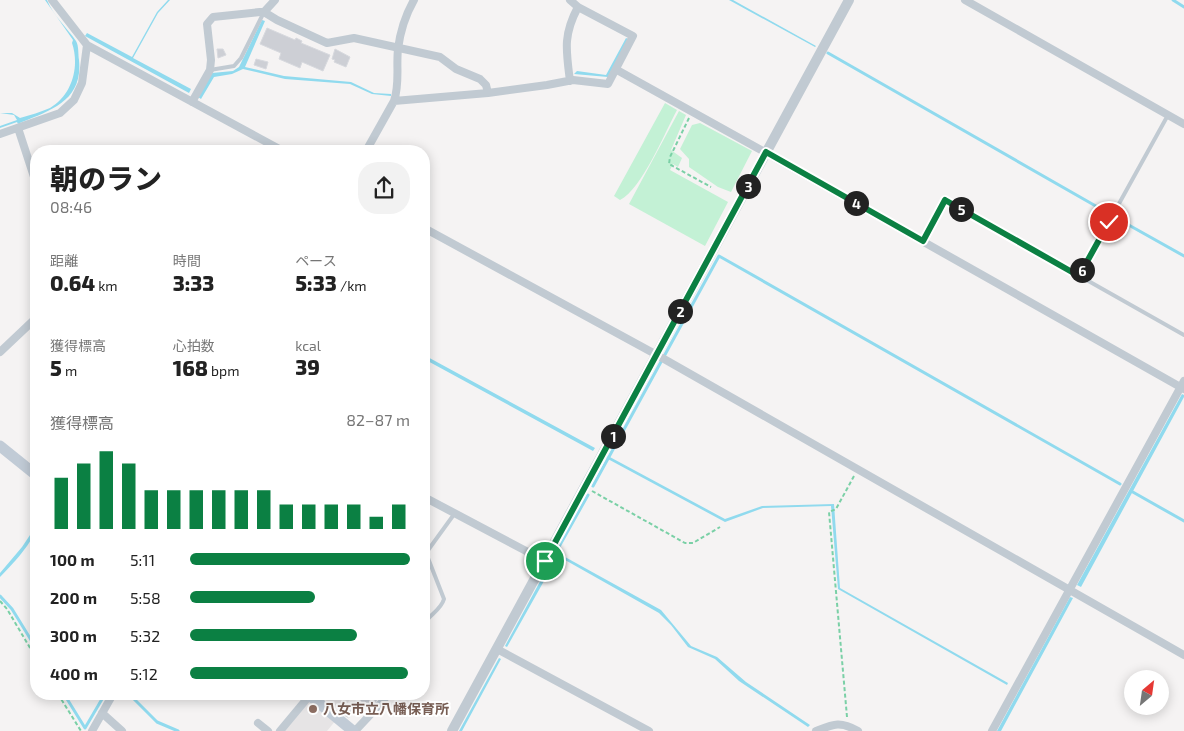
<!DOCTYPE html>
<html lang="ja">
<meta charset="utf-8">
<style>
body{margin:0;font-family:"Exo 2","Noto Sans JP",sans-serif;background:#f2f2f2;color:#222;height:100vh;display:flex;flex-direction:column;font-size:19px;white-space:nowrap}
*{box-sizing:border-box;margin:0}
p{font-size:16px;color:#767676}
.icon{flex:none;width:28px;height:28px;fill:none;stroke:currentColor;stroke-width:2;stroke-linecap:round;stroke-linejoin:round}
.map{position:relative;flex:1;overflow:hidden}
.drawer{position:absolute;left:30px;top:145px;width:400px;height:555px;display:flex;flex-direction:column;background:#fff;border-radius:20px;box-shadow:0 2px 12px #0003}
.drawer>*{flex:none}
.needle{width:32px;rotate:29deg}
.controls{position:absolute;left:1124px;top:670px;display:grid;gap:10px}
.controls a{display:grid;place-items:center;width:45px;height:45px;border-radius:50%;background:#fff;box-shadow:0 2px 12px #0003;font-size:25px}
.pin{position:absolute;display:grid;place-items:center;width:42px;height:42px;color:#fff;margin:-21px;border:2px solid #fff;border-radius:50%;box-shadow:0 1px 5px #0007}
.km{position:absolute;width:25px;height:25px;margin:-12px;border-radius:50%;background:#222;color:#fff;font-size:14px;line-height:25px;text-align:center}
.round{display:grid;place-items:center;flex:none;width:52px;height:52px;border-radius:20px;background:#f2f2f2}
.head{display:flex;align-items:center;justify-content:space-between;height:85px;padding:0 20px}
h1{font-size:28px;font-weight:800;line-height:38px}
.figures{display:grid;grid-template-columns:repeat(3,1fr);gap:8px;height:85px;padding:5px 20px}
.figures div{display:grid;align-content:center}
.figures b{font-size:21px;font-weight:800}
.figures small{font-size:14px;font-weight:400}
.figures p{font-size:14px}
.chart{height:140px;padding:10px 20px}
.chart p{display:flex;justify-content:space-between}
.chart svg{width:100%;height:90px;margin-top:5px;stroke:#0b8043;stroke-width:6}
ul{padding:0 20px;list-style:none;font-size:16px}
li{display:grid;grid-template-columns:80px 60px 1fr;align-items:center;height:38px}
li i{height:12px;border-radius:6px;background:#0b8043}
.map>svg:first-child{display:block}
.education{fill:#e6e4e5}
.green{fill:#c3f1d5}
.water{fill:#90daee}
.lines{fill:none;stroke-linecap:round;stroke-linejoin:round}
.stream{stroke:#90daee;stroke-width:3}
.building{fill:#cdcfd5;stroke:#d7d9de}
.path{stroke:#7ad0a6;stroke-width:2;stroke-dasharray:4 2.5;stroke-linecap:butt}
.service{stroke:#c1cad2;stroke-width:4}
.minor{stroke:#c1cad2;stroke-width:8}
.tertiary{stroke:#c1cad2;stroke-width:10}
.secondary{stroke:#c1cbd6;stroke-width:11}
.route-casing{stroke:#fff;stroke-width:10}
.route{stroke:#0b8043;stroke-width:6}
.education-dot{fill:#8d6e63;stroke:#fff;stroke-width:2}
.labels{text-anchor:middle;stroke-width:4;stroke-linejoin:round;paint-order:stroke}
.education-label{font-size:14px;font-weight:bold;fill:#785e54;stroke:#fff;text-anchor:start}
</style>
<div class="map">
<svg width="1184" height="731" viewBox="0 0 1184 731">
<rect width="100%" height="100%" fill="#f5f3f3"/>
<path class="education" d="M318,694H354L341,712Z
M311,698L336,720L327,731H284Z"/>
<path class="green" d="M665,103L677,110C665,132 642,189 620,200L614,196Z
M679,111L686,115L671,150L682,158L678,167L673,164L670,170L728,202L705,246L629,204Z
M700,123L752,151L731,192L718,187L689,167V159L680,149L692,125Z"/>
<path class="water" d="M45,0H47C53,15 67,28 76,41C79,46 78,54 79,60C83,100 52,110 22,122L18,124L17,122L0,128V126L17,120L14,115L0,113H12L20,118C30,115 41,112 50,108C72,95 80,67 72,43L73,40Z
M168,0H170L158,13L133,58L191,89L189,93L85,36L87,33L132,57L157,12Z
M729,0H733L816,46L815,47Z
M262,20L265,21L245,67L284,76L351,82L374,93L391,94V96L372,94L350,84L285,79L243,69L232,74L214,77L201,99L198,97L212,73L233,71L239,67Z
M626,38L628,39L608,77L574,74L577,71L606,75Z
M424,355L595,448L593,451L424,359Z
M1182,394L1184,395V397L1081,587L1077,585Z
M608,456L725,519L762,506L834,504L840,588L1008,683L1007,685L838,589L831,506L763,508L725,522L606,458Z
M36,526C36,540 10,567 0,577V573L22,547Z
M556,552L661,610L691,646L717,657L746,682L810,725L808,727L739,681L715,659L688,647L671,625L659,613L558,556L507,647L505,646Z
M1070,597L1073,598L1001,731H997Z
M499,658L501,659L462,731H459Z"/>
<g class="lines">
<path class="stream" d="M1173,0L1184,7
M828,53L1108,213
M1118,219L1184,256
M593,486L719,256L1120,484
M1131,491L1184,521
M557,554L556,552L588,495
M0,596L12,609L36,648
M64,694L85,728L105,694
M129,694L157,722L178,731"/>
</g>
<path class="building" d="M267,28L295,40L296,38L302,41L301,43L330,55L323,71L302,62L300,68L279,59L281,53L260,44Z
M217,49H223L226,55L218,58Z
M335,49L350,57L346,67L334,62L335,60L332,59Z
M256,59L268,62L266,69L254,65Z
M357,694H373L379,697L372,707L370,706L369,707L355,697Z
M347,709L353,712L349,718L344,715Z"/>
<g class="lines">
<path class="path" d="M689,118L670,157L669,164L711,187
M592,491L685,543H693L720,527
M0,601L7,609L36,658
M58,694L81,731
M847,717L829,512L836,509L854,476"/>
<path class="service" d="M210,70L234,66L241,58L264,12
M923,241L945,200L1184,335
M1079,276L1168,115
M424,624C429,615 441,610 444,599L426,553L455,513"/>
<path class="minor" d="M52,0L87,45L283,151
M965,0L1184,124
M264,12L275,0
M617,70L761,150L1184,389
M570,81C566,50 563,35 578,7
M394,101C400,84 396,66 398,49C400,33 406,14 414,0
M192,102L210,70L211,60L207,24L213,17L260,12H264L277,20L327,43L354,38L440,57L456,69L480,79L486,85L488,93
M18,128L36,183
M0,134L60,113L74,100L82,83L87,45
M366,151L394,101L488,93L547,85L573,80L608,84L633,36L578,7L570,0
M424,228L657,355L1184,655
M0,352L36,318
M424,497L545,561
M497,649L649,731
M102,713L122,731
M258,723L268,731
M92,731L113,694
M280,731L310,695
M355,731L384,700L387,694
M816,731C834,724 840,721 858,731
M992,731L1184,381"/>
<path class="tertiary" d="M452,731L849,0"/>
<path class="secondary" d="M0,446L36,475
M308,694L353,731"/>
</g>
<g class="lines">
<defs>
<path id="route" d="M545,561L766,152L923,241L945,200L1079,276L1109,222"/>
</defs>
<use href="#route" class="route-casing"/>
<use href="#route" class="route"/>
</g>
<circle class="education-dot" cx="313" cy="709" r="5"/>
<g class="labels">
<g class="education-label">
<text x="323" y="714">八女市立八幡保育所</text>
</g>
</g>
</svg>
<div class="controls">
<a><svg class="needle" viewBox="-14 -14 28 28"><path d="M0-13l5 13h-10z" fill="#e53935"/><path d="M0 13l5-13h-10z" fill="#767676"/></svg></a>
</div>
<div class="pin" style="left:545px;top:561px;background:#1e9e55"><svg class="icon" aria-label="arrive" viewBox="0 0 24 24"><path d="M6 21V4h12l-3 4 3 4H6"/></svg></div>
<div class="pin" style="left:1109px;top:222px;background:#d93025"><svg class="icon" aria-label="check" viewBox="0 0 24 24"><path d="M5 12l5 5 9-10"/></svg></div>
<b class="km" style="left:613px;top:436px">1</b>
<b class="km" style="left:680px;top:311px">2</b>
<b class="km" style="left:748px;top:186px">3</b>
<b class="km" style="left:856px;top:203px">4</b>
<b class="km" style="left:961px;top:209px">5</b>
<b class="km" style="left:1082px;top:270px">6</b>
<section class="drawer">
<div class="head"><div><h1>朝のラン</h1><p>08:46</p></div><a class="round"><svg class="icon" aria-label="share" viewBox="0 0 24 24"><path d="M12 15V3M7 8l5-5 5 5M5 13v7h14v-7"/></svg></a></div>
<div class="figures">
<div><p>距離</p><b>0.64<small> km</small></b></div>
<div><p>時間</p><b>3:33</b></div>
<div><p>ペース</p><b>5:33<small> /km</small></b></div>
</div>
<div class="figures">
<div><p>獲得標高</p><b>5<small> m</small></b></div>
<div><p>心拍数</p><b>168<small> bpm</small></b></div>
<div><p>kcal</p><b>39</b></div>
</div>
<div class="chart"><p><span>獲得標高</span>82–87 m</p>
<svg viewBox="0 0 160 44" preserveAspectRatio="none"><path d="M5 44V19M15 44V12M25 44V6M35 44V12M45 44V25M55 44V25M65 44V25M75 44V25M85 44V25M95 44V25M105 44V32M115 44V32M125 44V32M135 44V32M145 44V38M155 44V32"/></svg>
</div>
<ul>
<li><b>100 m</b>5:11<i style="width:100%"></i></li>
<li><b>200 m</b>5:58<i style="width:57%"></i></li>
<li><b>300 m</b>5:32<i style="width:76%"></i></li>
<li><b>400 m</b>5:12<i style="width:99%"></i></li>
</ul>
</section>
</div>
